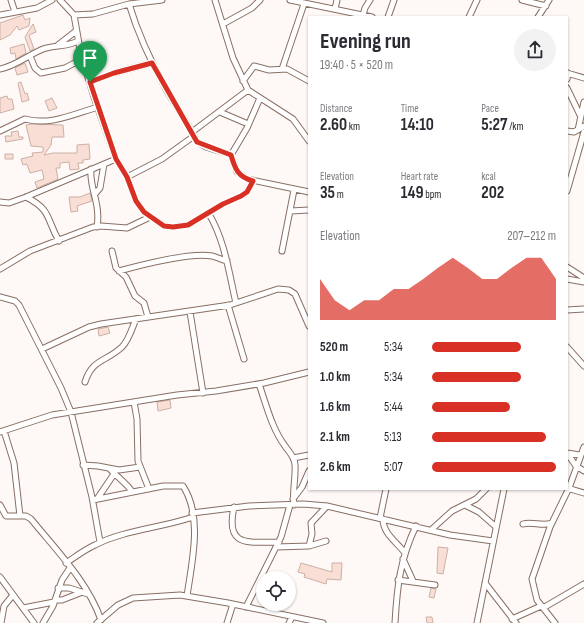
<!DOCTYPE html>
<meta charset="utf-8">
<style>
body{margin:0;font-family:"Sofia Sans Condensed",sans-serif;background:#f2f2f3;color:#2b2b33;height:100vh;display:flex;flex-direction:column;font-size:15px;white-space:nowrap}
*{box-sizing:border-box;margin:0}
p{font-size:13px;color:#7c7c81}
.icon{flex:none;width:22px;height:22px;fill:none;stroke:currentColor;stroke-width:2;stroke-linecap:round;stroke-linejoin:round}
.map{position:relative;flex:1;overflow:hidden}
.sheet{position:absolute;left:308px;top:16px;width:260px;height:474px;display:flex;flex-direction:column;background:#fff;border-radius:0px;box-shadow:0 1px 3px #0004}
.sheet>*{flex:none}
.fabs{position:absolute;left:256px;top:571px;display:grid;gap:8px}
.fabs a{display:grid;place-items:center;width:40px;height:40px;border-radius:50%;background:#fff;box-shadow:0 1px 3px #0004;font-size:20px}
.pin{position:absolute;display:grid;place-items:center;width:34px;height:34px;color:#fff;margin:-41px -17px;border-radius:50% 50% 50% 0;rotate:-45deg;box-shadow:0 0 4px #0007}
.pin .icon{rotate:45deg}
.round{display:grid;place-items:center;flex:none;width:42px;height:42px;border-radius:21px;background:#f2f2f3}
.head{display:flex;align-items:center;justify-content:space-between;height:68px;padding:0 12px}
h1{font-size:22px;font-weight:700;line-height:30px}
.stats{display:grid;grid-template-columns:repeat(3,1fr);gap:6px;height:68px;padding:4px 12px}
.stats div{display:grid;align-content:center}
.stats b{font-size:17px;font-weight:700}
.stats small{font-size:11px;font-weight:400}
.stats p{font-size:11px}
.chart{height:112px;padding:8px 12px}
.chart p{display:flex;justify-content:space-between}
.chart svg{width:100%;height:72px;margin-top:4px;fill:#d93025;opacity:.7}
ul{padding:0 12px;list-style:none;font-size:13px}
li{display:grid;grid-template-columns:64px 48px 1fr;align-items:center;height:30px}
li i{height:10px;border-radius:5px;background:#d93025}
.map>svg:first-child{display:block}
.building{fill:#f8ded4;stroke:#ccb0a5}
.lines{fill:none;stroke-linecap:round;stroke-linejoin:round}
.minor-casing{stroke:#886f64;stroke-width:7}
.minor{stroke:#fff;stroke-width:5}
.route-casing{stroke:#fff;stroke-width:8}
.route{stroke:#d93025;stroke-width:5}
</style>
<div class="map">
<svg width="584" height="623" viewBox="0 0 584 623">
<rect width="100%" height="100%" fill="#fef8f6"/>
<path class="building" d="M23,15L25,20L30,18L29,26L19,30L17,26L10,35L0,40V23Z
M33,24L36,32L29,35L34,49L30,51L25,37Z
M24,44L26,53L16,59L15,53L11,54L10,48Z
M25,63L28,72L17,75L15,68Z
M21,82L25,94L27,93L29,100L22,102L18,83Z
M7,96L8,99H12L14,109L0,113V98Z
M52,98L57,108L49,111L45,101Z
M31,124L63,125L64,137H52L51,145L44,155L53,153H77V145L89,144L90,159L83,160V163H78L79,169L70,170L69,162L60,163V168H56L58,179L37,188L35,182L44,179L42,170L30,173L27,164L23,165L21,159L33,156L32,153L43,152V147L31,146L26,125Z
M18,131L19,137H23V139L6,142L5,136H12L11,132Z
M5,154H13V159H5Z
M90,193L92,201L77,206L78,211L71,212L69,197H80Z
M108,327L110,333L99,336L98,329Z
M170,400L171,408L158,411L157,402Z
M438,547L448,548L443,574L437,573Z
M301,563L332,572V563H342L341,580L327,579L326,584L304,577L305,574L298,572Z
M431,588L436,589L434,598L429,597Z
M426,617H432L433,623H427Z"/>
<g class="lines">
<defs>
<path id="minor" d="M11,0L15,12
M60,0L74,15L81,55L94,97L116,159L127,177L136,201L144,212L164,226L173,227L188,225L223,204L241,196L247,192L253,181
M215,0L233,58L248,90L293,119L309,141
M290,0L372,17
M522,0L546,6
M129,4C138,34 151,62 166,89C176,107 188,123 197,142L206,147L231,155
M335,9L337,0
M0,15L37,8L52,0
M74,15L93,14L129,4L162,0
M363,15L365,8L370,0
M388,17L394,0
M469,17L477,0
M538,17L549,0
M223,24L252,8L260,0
M58,45L76,31
M30,56L35,68L41,73L65,68L82,59
M0,69C16,66 28,55 43,49C55,45 67,47 78,41
M282,69L304,4
M567,73L584,78
M567,79L568,73
M243,81L254,66L269,70L287,69L309,81
M90,82L114,73L152,63
M567,88L580,115
M260,98L247,128L231,155L237,172L247,179L309,192
M220,112L248,124
M578,130L584,102
M0,131L25,119C50,126 74,114 98,107
M567,131L574,132L584,126
M192,132L248,90
M91,169C89,188 101,203 97,227
M127,177L162,159L194,136
M567,191L584,132
M95,194L100,188L104,164
M26,197C52,210 46,219 59,241
M0,202L9,203L26,197L116,159
M291,211L309,210
M209,214C225,241 229,273 236,303
M112,251L116,268L126,277L135,296L144,303L148,317
M282,251L294,190
M567,267L584,278
M0,269L30,251L93,227L101,226L127,228L150,217
M119,271C141,265 190,252 212,256C217,257 222,260 227,261
M567,279L584,282
M0,297L15,301L19,305L61,388L71,412L92,497L100,542
M228,305L244,359
M567,310L584,309
M190,312L203,393
M567,347L584,366
M42,349L89,327L101,324L230,305L278,289L289,290L295,294L309,326
M85,382C92,359 106,362 122,347C129,340 132,328 136,319
M259,384C266,404 272,429 285,446C289,452 295,457 295,465C296,478 292,491 294,505
M134,402L137,419L138,461L149,489
M4,431L14,463L20,516
M0,432L52,415L177,395L216,391L264,383L309,372
M567,453L576,466
M567,453L580,455
M293,458L309,455
M83,465L98,466L119,470L140,467
M576,466L584,471
M110,469C115,475 130,486 132,492
M567,488L584,493
M97,499L114,474
M293,499L302,487L309,471
M93,500L163,486H183C203,517 192,561 187,596
M0,505L6,516H26L31,519C56,550 88,582 101,620
M465,505L479,512L496,527
M234,507C225,548 248,542 279,542
M192,513L249,506L303,504L327,506L450,535L493,541
M380,518L386,489
M383,519C383,534 397,542 405,553
M523,524C533,521 542,527 552,523
M431,530L452,511L476,499L486,489
M309,546L312,534L311,523L327,506
M276,547L309,546L326,541
M403,559L413,581
M66,563C75,557 84,550 95,545C124,530 161,528 193,517
M0,577L34,623
M398,580L435,585
M485,583L516,623
M58,588H69L88,594
M55,600H62L80,593
M246,607L281,537L290,505
M23,608L54,602
M543,608L584,584
M512,619L541,606
M1,623L4,606L13,595
M43,623L53,606L62,580L70,568
M97,623L118,605L133,598L180,595L228,603L323,623
M227,623L233,604
M289,623L292,617
M395,623C397,587 400,559 416,526
M477,623L504,489
M555,623L537,600L532,579L550,527L569,488L584,447"/>
</defs>
<use href="#minor" class="minor-casing"/>
<use href="#minor" class="minor"/>
</g>
<g class="lines">
<defs>
<path id="route" d="M152,63L197,142L231,155C235,169 238,177 253,181L247,192L241,196L223,204L188,225L173,227L164,226L144,212L136,201L127,177L116,159L90,82L114,73Z"/>
</defs>
<use href="#route" class="route-casing"/>
<use href="#route" class="route"/>
</g>
</svg>
<div class="fabs">
<a><svg class="icon" aria-label="locate" viewBox="0 0 24 24"><circle cx="12" cy="12" r="6"/><path d="M12 2v4M12 18v4M2 12h4M18 12h4"/></svg></a>
</div>
<div class="pin" style="left:90px;top:82px;background:#1e9e55"><svg class="icon" aria-label="arrive" viewBox="0 0 24 24"><path d="M6 21V4h12l-3 4 3 4H6"/></svg></div>
<section class="sheet">
<div class="head"><div><h1>Evening run</h1><p>19:40 · 5 × 520 m</p></div><a class="round"><svg class="icon" aria-label="share" viewBox="0 0 24 24"><path d="M12 15V3M7 8l5-5 5 5M5 13v7h14v-7"/></svg></a></div>
<div class="stats">
<div><p>Distance</p><b>2.60<small> km</small></b></div>
<div><p>Time</p><b>14:10</b></div>
<div><p>Pace</p><b>5:27<small> /km</small></b></div>
</div>
<div class="stats">
<div><p>Elevation</p><b>35<small> m</small></b></div>
<div><p>Heart rate</p><b>149<small> bpm</small></b></div>
<div><p>kcal</p><b>202</b></div>
</div>
<div class="chart"><p><span>Elevation</span>207–212 m</p>
<svg viewBox="0 0 160 44" preserveAspectRatio="none"><path d="M0 44V19L10 32L20 38L30 32L40 32L50 25L60 25L70 19L80 12L90 6L100 12L110 19L120 19L130 12L140 6L150 6L160 19V44z"/></svg>
</div>
<ul>
<li><b>520 m</b>5:34<i style="width:72%"></i></li>
<li><b>1.0 km</b>5:34<i style="width:72%"></i></li>
<li><b>1.6 km</b>5:44<i style="width:63%"></i></li>
<li><b>2.1 km</b>5:13<i style="width:92%"></i></li>
<li><b>2.6 km</b>5:07<i style="width:100%"></i></li>
</ul>
</section>
</div>
